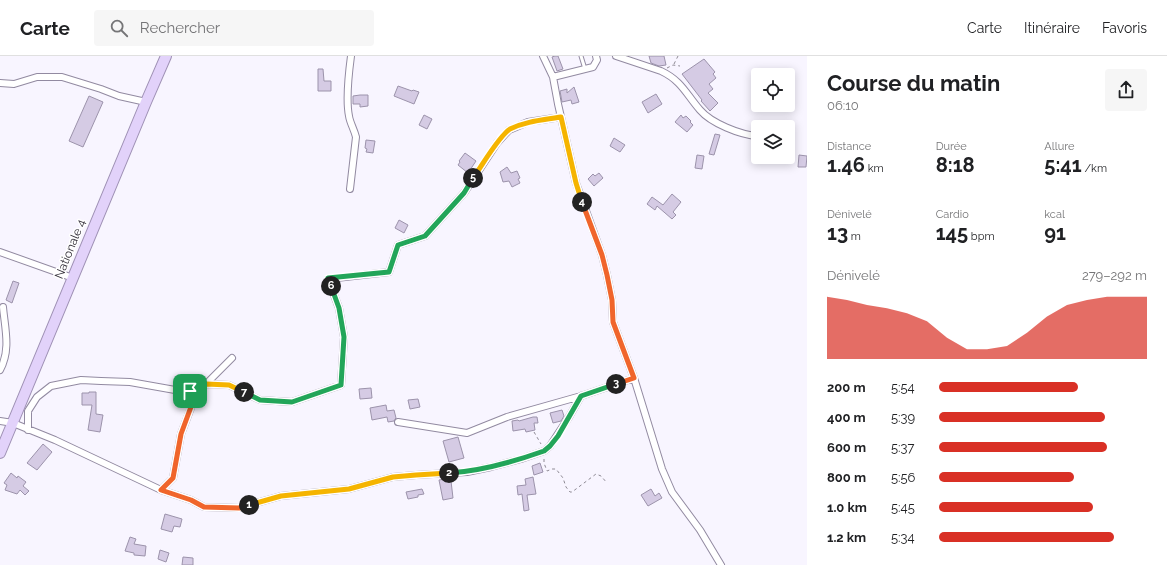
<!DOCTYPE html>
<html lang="fr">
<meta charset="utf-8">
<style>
body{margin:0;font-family:Raleway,sans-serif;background:#f6f6f6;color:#202124;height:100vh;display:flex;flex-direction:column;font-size:15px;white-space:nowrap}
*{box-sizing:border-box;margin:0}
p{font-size:13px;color:#757577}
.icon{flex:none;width:22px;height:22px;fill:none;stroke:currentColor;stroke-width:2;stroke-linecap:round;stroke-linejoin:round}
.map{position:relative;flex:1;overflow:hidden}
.drawer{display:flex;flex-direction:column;background:#fff;width:360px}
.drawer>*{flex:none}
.controls{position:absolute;left:751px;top:12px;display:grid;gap:8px}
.controls a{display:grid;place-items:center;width:44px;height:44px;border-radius:4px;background:#fff;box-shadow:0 2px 10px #0003;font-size:20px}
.pin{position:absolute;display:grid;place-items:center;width:34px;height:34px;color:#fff;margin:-17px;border-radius:8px;box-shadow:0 2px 6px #0006}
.km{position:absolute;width:20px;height:20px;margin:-10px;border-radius:50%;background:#222;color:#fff;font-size:11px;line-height:20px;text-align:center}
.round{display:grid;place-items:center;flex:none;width:42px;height:42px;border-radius:4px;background:#f6f6f6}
.overview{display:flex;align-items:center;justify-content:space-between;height:68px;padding:0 20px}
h1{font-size:22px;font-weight:700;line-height:30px}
.stats{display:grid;grid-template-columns:repeat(3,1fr);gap:6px;height:68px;padding:4px 20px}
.stats div{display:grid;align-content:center}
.stats b{font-size:20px;font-weight:700}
.stats small{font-size:11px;font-weight:400}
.stats p{font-size:11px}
.chart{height:112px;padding:8px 20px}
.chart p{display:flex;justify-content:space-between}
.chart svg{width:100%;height:72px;margin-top:4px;fill:#d93025;opacity:.7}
ul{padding:0 20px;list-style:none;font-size:13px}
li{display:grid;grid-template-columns:64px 48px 1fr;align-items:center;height:30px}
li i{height:10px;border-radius:5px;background:#d93025}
header{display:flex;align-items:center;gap:24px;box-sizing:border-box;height:56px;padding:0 20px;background:#fff;border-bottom:1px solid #e0e0e0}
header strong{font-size:19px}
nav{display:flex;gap:22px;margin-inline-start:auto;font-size:14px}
.search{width:280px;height:36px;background:#f6f6f6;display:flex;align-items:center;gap:10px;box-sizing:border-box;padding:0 14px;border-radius:4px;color:#757577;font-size:15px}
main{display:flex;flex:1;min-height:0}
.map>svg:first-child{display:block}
.building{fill:#d5cbe4;stroke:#9c93ab}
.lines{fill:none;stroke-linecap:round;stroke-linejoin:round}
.service-casing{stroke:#928aa1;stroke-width:5}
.minor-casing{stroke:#928aa1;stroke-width:8}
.trunk-casing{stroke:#9f91b5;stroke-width:12}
.path{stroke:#8e8a94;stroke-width:1;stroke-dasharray:3 3;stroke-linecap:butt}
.service{stroke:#fff;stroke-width:3}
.minor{stroke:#fff;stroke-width:6}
.trunk{stroke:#e2d2fa;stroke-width:10}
.split-1-casing{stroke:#fff;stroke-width:8}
.split-2-casing{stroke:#fff;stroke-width:8}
.split-3-casing{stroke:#fff;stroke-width:8}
.split-4-casing{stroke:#fff;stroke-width:8}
.split-5-casing{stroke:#fff;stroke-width:8}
.split-6-casing{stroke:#fff;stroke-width:8}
.split-7-casing{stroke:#fff;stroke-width:8}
.split-8-casing{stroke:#fff;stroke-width:8}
.split-1{stroke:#f0652b;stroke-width:5}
.split-2{stroke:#f5b400;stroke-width:5}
.split-3{stroke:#22a559;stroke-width:5}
.split-4{stroke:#f0652b;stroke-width:5}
.split-5{stroke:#f5b400;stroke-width:5}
.split-6{stroke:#22a559;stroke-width:5}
.split-7{stroke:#22a559;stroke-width:5}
.split-8{stroke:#f5b400;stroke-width:5}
.labels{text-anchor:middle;stroke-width:3;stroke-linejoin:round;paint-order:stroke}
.street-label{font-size:12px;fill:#322e38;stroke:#fff}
</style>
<header>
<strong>Carte</strong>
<div class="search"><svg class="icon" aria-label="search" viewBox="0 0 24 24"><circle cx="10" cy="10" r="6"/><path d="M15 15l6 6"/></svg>Rechercher</div>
<nav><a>Carte</a><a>Itinéraire</a><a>Favoris</a></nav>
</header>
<main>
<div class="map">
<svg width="807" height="509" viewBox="0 0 807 509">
<rect width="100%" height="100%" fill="#f8f5ff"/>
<path class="building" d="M555,0H558L563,13L557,15L552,1Z
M649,0H664L666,9L659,10L651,7Z
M704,3L715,16L713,18L716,22L709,28L713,33L708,37L718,47L710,55L701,45L702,44L682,18Z
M318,13H323L324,25H331V35H318Z
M398,30L412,35L413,34L419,36L414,48L394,40Z
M574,31L579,46L572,48L571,44L562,46L560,35L567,33V37Z
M656,38L662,48L648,57L642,46Z
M360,39H368V50L360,51V48H353V40Z
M89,40L103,46L83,91L69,85Z
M424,59L432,63L427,73L419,69Z
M681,59L683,62L686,60L691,65L690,66L693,69L687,76L675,66Z
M715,78L720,79L714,99L709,98Z
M614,82L625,89L620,96L610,90Z
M366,84L375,85L373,97L366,96L367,93L365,92Z
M465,97L476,105L468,117L458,109L460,106L459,105Z
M697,99L704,100L702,113L695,112Z
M799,99L807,100L806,111H798Z
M507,111L511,117L517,115L520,122L518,123L520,127L512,131L509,125L503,126L500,116Z
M599,117L603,122L594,130L588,123L593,118L595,120Z
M672,138L681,146L673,156L676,159L672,163L657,150L655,154L647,148L652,141L663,149Z
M399,164L408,169L404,177L395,172Z
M13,225L19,227L12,247L6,244Z
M371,332L372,342L360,343L359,333Z
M89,336H96V358L103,359L100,376L88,374L92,349H82V337H89Z
M418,343L420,351L410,353L408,344Z
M386,349L387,355L394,354L396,362L394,365L388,366L387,361L372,364L370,352Z
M562,354L564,360L561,365L553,367L550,357Z
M533,361H537L538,367H534L535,374L526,376L525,373L513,375L512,365L518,364L519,365Z
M458,381L464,402L449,406L443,385Z
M43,388L52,396L37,414L27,407Z
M540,407L543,416L534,419L532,410Z
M11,417L17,422L18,420L26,426L23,430L29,435L25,439L20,434L17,438L5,434L7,429L4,427Z
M533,421L536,438L527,439L529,454L524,455L522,438L518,439L517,430L526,429L525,423Z
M445,423V426L451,425L453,442L443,444L439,424Z
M422,433L424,438L418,439V441L408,443L406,436Z
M651,433L655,440L659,437L662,442L648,450L641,439Z
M165,458L182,463L180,471L174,470L172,476L161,473Z
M130,481L136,483L134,488L146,490L145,500L134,499V497L125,495Z
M160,494L169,497L166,506L158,503Z
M183,501L193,502V509H182Z"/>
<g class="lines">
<defs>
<path id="service" d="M581,0L585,13"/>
<path id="minor" d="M543,0L553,21L558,48L576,127L602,199L607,219L612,244L613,266L634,322L662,413L672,436L700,474L721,509
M616,0L661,15C682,25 686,38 700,54C711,67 740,79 758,80
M553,21L593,11L597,4L596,0
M0,27L14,28L37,21H62L101,33L119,40L146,46
M350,133L356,81C354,73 350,67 349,60C346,45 349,15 351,0
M0,196L73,222
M0,314C11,294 5,273 3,251
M206,328L229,329L260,344L292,346L341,329L344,281L339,252L328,223L389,216L398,189L425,180L464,137L497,87L509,74L528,66L561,61
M0,365L13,367L55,384L161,434L191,444L204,451L239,452L281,440L349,433L393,421L416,419L467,416L491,411L521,403L544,395L550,390L569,361L581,340
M398,366L467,377L507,361L581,340L634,322
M28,374V355L37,341L51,330L81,324L101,325L130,326L175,334L190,335L206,328L232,302
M161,434L173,422L181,378L195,341L190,335"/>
<path id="trunk" d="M0,397L146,46L166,0"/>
</defs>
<use href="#service" class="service-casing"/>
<use href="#minor" class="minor-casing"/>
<use href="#trunk" class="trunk-casing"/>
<path class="path" d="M674,8L678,0
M667,12L673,9L680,10
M755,103V86
M534,376L541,388
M544,403V407L547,415L552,413H556L563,422L566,431L570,436H572L596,418L601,420L607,427"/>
<use href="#service" class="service"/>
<use href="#minor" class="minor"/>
<use href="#trunk" class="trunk"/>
</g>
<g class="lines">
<defs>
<path id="split-1" d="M190,335L195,340L181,378L173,422L161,434L191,444L204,451L239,452L249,449"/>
<path id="split-2" d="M249,449L281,440L349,433L393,421L416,419L449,417"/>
<path id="split-3" d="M449,417C482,415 513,406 544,395L550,390L558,380L581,340L616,328"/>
<path id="split-4" d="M582,146L602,199L607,219L612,244L613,266L634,322L616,328"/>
<path id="split-5" d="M473,122C482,110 498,81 510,73C526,65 544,64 561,61L576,127L582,146"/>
<path id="split-6" d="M331,230L328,222L389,216L398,189L425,180L464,137L473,122"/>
<path id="split-7" d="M244,336L260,344L292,346L341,329L344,281L339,252L331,230"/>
<path id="split-8" d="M190,335L206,328L229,329L244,336"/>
</defs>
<use href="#split-1" class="split-1-casing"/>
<use href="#split-2" class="split-2-casing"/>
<use href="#split-3" class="split-3-casing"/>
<use href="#split-4" class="split-4-casing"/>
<use href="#split-5" class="split-5-casing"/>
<use href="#split-6" class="split-6-casing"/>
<use href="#split-7" class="split-7-casing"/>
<use href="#split-8" class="split-8-casing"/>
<use href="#split-1" class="split-1"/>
<use href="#split-2" class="split-2"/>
<use href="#split-3" class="split-3"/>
<use href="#split-4" class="split-4"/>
<use href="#split-5" class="split-5"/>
<use href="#split-6" class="split-6"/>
<use href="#split-7" class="split-7"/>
<use href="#split-8" class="split-8"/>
</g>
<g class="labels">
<g class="street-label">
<text transform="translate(70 193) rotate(-68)" y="4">Nationale 4</text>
</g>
</g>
</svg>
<div class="controls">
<a><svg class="icon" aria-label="locate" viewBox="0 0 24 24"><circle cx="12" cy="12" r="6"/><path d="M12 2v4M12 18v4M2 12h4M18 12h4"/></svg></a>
<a><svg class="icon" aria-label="layers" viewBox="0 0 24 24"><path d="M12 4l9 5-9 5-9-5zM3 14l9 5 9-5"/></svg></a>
</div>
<div class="pin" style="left:190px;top:335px;background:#1e9e55"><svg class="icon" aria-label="arrive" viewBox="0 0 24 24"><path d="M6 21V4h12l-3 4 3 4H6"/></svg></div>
<b class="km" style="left:249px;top:449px">1</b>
<b class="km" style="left:449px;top:417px">2</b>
<b class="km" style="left:616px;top:328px">3</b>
<b class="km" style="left:582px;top:146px">4</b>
<b class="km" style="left:473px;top:122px">5</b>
<b class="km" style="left:331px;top:230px">6</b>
<b class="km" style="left:244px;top:336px">7</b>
</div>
<section class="drawer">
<div class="overview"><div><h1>Course du matin</h1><p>06:10</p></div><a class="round"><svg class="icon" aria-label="share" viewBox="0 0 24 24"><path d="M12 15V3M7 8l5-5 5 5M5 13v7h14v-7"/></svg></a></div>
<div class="stats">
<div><p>Distance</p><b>1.46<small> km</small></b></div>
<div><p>Durée</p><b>8:18</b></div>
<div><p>Allure</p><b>5:41<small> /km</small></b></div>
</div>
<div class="stats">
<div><p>Dénivelé</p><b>13<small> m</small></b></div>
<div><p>Cardio</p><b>145<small> bpm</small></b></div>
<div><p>kcal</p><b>91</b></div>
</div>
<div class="chart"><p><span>Dénivelé</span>279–292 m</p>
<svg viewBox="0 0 160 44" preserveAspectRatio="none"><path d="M0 44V6L10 8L20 11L30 13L40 16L50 21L60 31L70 38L80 38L90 36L100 28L110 18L120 11L130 8L140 6L150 6L160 6V44z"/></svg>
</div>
<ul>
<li><b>200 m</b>5:54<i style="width:67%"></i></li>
<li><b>400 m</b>5:39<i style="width:80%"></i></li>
<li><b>600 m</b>5:37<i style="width:81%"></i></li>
<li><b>800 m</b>5:56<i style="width:65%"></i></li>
<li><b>1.0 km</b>5:45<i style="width:74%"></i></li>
<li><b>1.2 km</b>5:34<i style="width:84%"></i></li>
</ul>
</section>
</main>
